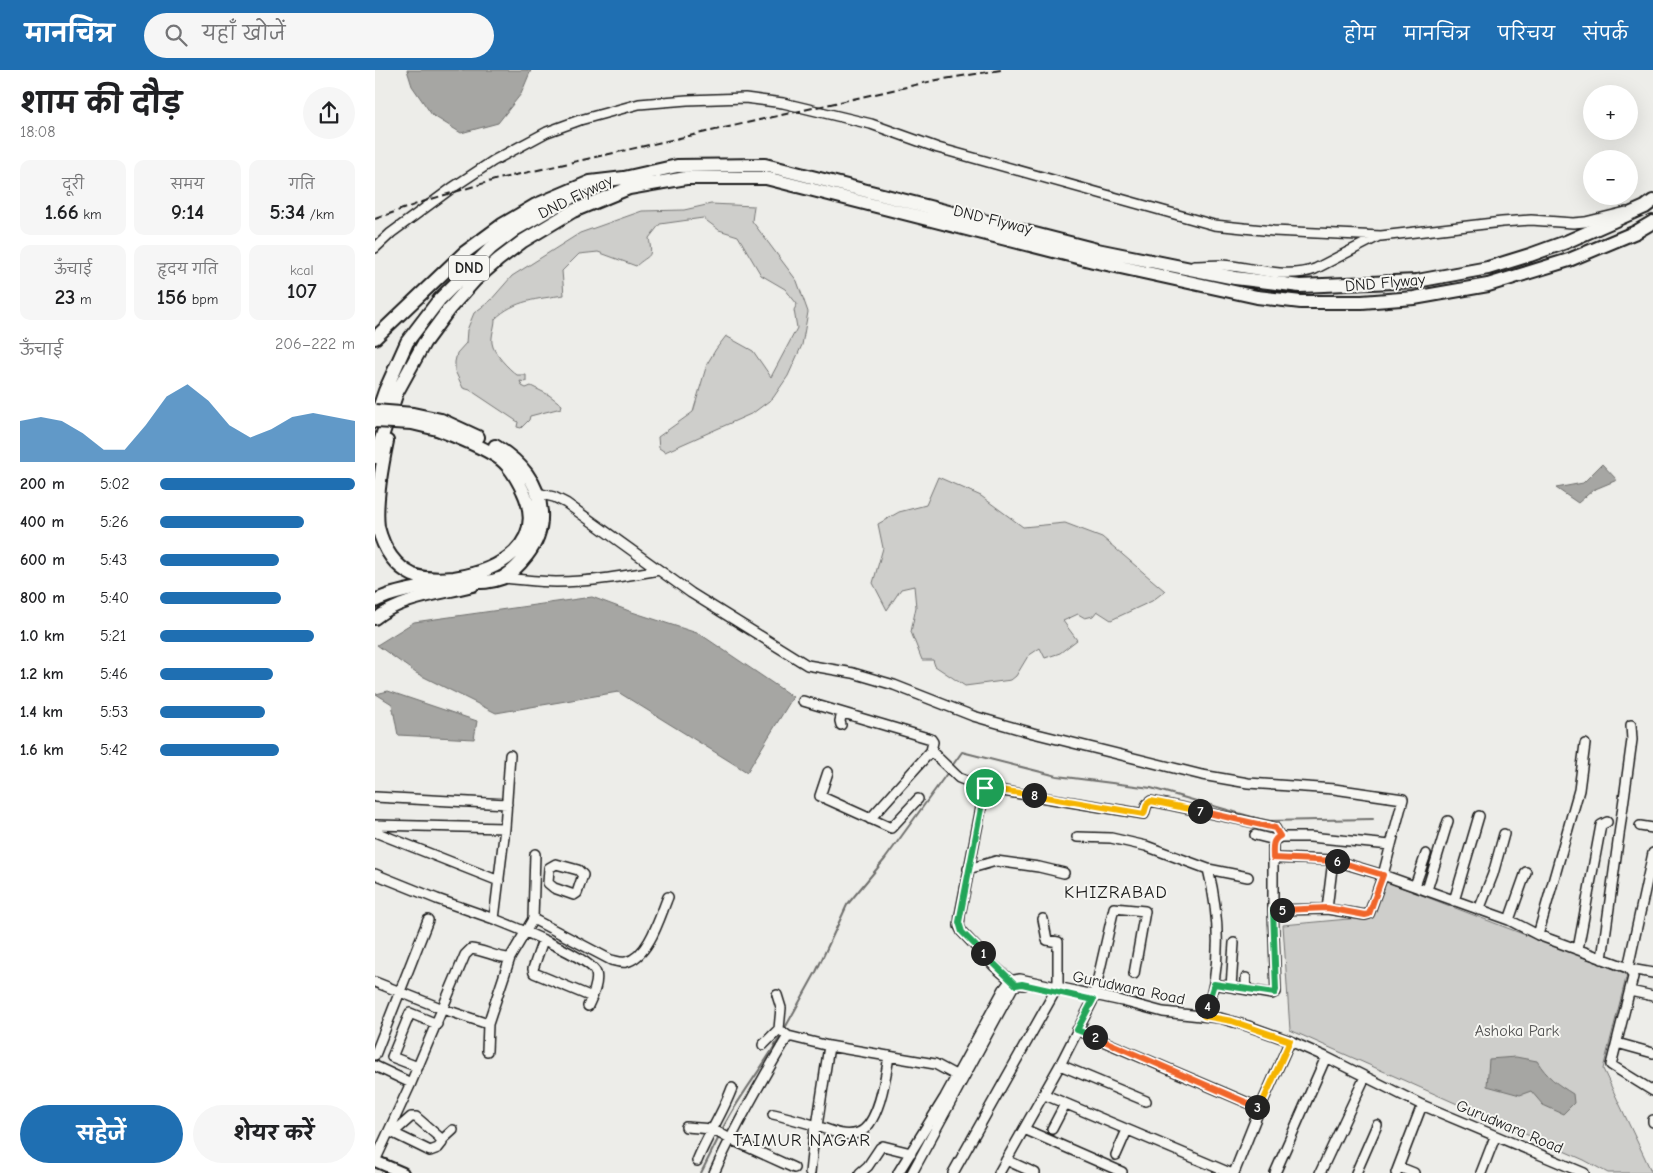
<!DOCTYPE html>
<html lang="hi">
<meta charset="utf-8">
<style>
body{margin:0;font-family:"Comic Neue","Playpen Sans Deva",sans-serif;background:#f6f6f6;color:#202124;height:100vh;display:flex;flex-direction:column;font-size:19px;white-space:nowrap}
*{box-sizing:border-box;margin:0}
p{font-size:16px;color:#757577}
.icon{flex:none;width:28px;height:28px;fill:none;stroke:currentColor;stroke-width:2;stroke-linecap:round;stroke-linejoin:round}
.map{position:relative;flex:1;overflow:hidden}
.side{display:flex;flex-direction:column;background:#fff;width:375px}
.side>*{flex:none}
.controls{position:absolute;left:1208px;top:15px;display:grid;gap:10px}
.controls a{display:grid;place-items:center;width:55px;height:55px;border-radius:50%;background:#fff;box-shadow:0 5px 20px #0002;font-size:25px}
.pin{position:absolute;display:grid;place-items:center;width:42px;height:42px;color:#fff;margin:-21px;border:2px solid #fff;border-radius:50%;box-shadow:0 1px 5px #0007}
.km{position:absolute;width:25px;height:25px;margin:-12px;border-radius:50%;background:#222;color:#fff;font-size:14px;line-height:25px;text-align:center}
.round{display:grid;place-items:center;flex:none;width:52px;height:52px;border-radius:26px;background:#f6f6f6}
.headline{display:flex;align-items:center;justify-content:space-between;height:85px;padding:0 20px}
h1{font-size:28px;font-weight:700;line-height:38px}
.stats{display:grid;grid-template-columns:repeat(3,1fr);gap:8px;height:85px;padding:5px 20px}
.stats div{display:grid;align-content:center;border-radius:10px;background:#f6f6f6;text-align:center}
.stats b{font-size:21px;font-weight:700}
.stats small{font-size:14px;font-weight:400}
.stats p{font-size:14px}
.chart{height:140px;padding:10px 20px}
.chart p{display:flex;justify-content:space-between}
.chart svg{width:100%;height:90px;margin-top:5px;fill:#1f6fb2;opacity:.7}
.primary-button{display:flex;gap:10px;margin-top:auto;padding:10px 20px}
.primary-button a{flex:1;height:58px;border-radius:30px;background:#1f6fb2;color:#fff;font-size:20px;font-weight:700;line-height:58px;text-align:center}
.primary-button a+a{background:#f6f6f6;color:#202124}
ul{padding:0 20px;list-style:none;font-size:16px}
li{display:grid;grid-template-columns:80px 60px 1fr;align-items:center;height:38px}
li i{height:12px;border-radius:6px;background:#1f6fb2}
header{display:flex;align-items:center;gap:30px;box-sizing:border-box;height:70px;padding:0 25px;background:#1f6fb2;color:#fff}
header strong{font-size:24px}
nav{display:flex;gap:28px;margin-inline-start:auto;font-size:18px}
.search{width:350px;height:45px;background:#f6f6f6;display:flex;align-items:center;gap:12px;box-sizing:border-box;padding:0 18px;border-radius:28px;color:#757577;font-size:19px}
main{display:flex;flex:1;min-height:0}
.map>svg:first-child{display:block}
.green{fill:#cececb;stroke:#757574}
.water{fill:#a6a6a3;stroke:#6f6f6d}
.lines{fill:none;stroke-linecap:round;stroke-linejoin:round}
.stream{stroke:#6f6f6d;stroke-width:2}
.minor-casing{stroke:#1c1c1c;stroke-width:12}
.major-casing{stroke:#1c1c1c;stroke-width:14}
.highway-casing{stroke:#1c1c1c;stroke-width:16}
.minor{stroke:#f6f6f2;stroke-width:9}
.major{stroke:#f6f6f2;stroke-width:10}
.highway{stroke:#f6f6f2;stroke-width:12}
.rail{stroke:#1c1c1c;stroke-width:2;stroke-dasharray:8 4;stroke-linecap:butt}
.highway-bridge-casing{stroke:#1c1c1c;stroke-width:16;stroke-linecap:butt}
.highway-bridge{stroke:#f6f6f2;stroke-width:12}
.split-1-casing{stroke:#fff;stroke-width:10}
.split-2-casing{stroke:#fff;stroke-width:10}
.split-3-casing{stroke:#fff;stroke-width:10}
.split-4-casing{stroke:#fff;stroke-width:10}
.split-5-casing{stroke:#fff;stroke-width:10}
.split-6-casing{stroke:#fff;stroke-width:10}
.split-7-casing{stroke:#fff;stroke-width:10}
.split-8-casing{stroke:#fff;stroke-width:10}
.split-9-casing{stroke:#fff;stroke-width:10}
.split-1{stroke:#22a559;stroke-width:6}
.split-2{stroke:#22a559;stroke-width:6}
.split-3{stroke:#f0652b;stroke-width:6}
.split-4{stroke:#f5b400;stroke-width:6}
.split-5{stroke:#22a559;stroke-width:6}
.split-6{stroke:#f0652b;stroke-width:6}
.split-7{stroke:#f0652b;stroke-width:6}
.split-8{stroke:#f5b400;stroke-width:6}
.split-9{stroke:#f5b400;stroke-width:6}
.labels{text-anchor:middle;stroke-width:4;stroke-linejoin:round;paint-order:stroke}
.shield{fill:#f6f6f2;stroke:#5d5d5c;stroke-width:1}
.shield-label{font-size:15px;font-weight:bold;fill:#1c1c1c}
.street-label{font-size:16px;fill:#1c1c1c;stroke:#f6f6f2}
.park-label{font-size:16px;fill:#515151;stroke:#f6f6f2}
.neighbourhood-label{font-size:18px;letter-spacing:1px;fill:#1c1c1c;stroke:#f6f6f2}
</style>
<header>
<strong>मानचित्र</strong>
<div class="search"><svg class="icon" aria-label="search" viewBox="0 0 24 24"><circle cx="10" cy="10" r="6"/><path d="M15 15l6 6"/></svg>यहाँ खोजें</div>
<nav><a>होम</a><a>मानचित्र</a><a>परिचय</a><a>संपर्क</a></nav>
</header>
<main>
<section class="side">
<div class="headline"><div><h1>शाम की दौड़</h1><p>18:08</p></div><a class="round"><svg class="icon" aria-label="share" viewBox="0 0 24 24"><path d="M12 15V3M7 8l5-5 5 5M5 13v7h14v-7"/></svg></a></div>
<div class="stats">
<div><p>दूरी</p><b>1.66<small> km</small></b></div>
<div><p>समय</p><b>9:14</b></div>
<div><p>गति</p><b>5:34<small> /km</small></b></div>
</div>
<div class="stats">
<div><p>ऊँचाई</p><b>23<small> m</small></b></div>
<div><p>हृदय गति</p><b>156<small> bpm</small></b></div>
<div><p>kcal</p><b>107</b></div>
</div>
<div class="chart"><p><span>ऊँचाई</span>206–222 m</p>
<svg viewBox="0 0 160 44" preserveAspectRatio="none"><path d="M0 44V24L10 22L20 24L30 30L40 38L50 38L60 26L70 12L80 6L90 14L100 26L110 32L120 28L130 22L140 20L150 22L160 24V44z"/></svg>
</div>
<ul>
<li><b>200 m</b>5:02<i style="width:100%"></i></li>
<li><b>400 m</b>5:26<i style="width:74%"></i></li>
<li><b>600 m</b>5:43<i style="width:61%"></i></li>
<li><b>800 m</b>5:40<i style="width:62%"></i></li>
<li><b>1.0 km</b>5:21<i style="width:79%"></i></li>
<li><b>1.2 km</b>5:46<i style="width:58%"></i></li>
<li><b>1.4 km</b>5:53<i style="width:54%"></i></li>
<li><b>1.6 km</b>5:42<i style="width:61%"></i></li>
</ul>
<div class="primary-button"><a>सहेजें</a><a>शेयर करें</a></div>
</section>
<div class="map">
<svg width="1278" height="1103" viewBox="0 0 1278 1103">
<rect width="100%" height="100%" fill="#edede9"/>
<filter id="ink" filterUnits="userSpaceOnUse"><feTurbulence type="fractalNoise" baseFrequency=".02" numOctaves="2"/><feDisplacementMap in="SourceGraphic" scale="10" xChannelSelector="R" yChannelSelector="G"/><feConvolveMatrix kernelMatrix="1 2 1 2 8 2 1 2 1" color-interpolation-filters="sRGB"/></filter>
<g filter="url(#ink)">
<path class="green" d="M336,134L379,136L377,151L422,211L433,242L427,275L413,306L398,328L378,343L290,382L284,378L283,367L318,342L332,294L341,279L351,266L378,281L396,307L422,258L419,240L422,234L410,219L386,205L363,166L344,160L328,148L285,154L274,168C278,190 275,183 261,196L223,182L204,184L187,201L189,225C163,229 139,230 120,249C120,257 116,265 117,273C118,283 134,299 142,305H151V312L145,311L147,316L151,318L156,316L174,325L187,335L186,338L155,346L154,350L146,358L142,357L143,352L95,320L88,318L80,301V292L82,283L91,273L92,260L99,243L115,231L137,206L205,163L267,141L309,140Z
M563,407L606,426L648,457L690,453L727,467L790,521L777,531L736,550L722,541L718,546L710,548L703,544L688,551L702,570L685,583L670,588L665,578L653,586L641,606L636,610L590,616L560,596L558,590H547L536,562L541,537L539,516L526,519L512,540L498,513L508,478L503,454L524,442L551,435Z
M1010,811L1252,904L1228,999L1277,1103H1233L1209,1090L915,960L908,855L995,847Z"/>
<path class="water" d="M32,0H156L146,24L123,53L86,63L57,45L37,16Z
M1227,394L1242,410L1218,420L1203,433L1181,418L1208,413Z
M217,527L257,542L325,564L418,627L372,702L243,622L121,643L41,603L2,575L39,552Z
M13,621L102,651L99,669L23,665L17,634L1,624Z
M1141,987L1162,991C1172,1007 1182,1014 1198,1024L1199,1033L1188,1044L1168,1035L1156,1021L1145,1025L1112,1016L1114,989Z"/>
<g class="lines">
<path class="stream" d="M577,696L587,682L682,706L776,718L891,751L998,749
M410,958L441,902L472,835L510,789L573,702
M347,1060C363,1027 388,998 406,965
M326,1103L344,1067"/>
<defs>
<path id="minor" d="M0,178L16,163L77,118L118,91L172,62L205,50L264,34L312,30L370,28L408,33L496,54L563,78L839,155L898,161L1006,166L1127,152L1156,150L1198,153L1210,152L1251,142
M819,196C828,196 838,195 847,195C878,197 910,210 940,199L1004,166
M162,423L179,427L191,433L316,523L432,595L478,603L519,615L598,646L658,663L827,705L873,713L959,719L1028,729L1008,805L994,844L990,845L952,839L898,840
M126,508C144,509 163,512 181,512C216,512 250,506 284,500
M428,631L556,669L558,672L556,681L584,708L610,718L769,744L772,734L776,731L895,756L900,758L905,767
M466,655L465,651L467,643
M453,702L445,726L516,758L543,729
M610,718L585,845L584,856L587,862L619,896L640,914
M0,727L132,734
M495,749L556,681
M0,755L130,758
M1265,756L1278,758
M0,762L124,811
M880,765L900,770
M702,767L736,768L771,776L833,799L873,807
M905,767H935L1015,775
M898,788L958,790L1008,805L1134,850L1163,865L1253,898L1257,903L1258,907L1236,995L1278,1021
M181,794L203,800L208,805L202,823L199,825L179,818L173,813L174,798Z
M593,799L621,791L664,797L689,803
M0,804L62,829L119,849L130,758L135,685
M1040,816L1051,784
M1052,820L1073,751
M1079,831L1104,746
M952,839L958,790
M1104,840L1118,804L1129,764
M119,849C137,856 217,888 221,903C224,913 217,927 213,936
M158,849L236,890C241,891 246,893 251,892C274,887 285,846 293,827
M1134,850L1151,802
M1163,865L1204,720L1210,674
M168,870L158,899L159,903L217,927
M1203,879L1226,755L1232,752
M1227,889L1257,670L1256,655
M1253,898L1278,783
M1255,899L1278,903
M0,912L68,939L113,954L135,888
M839,914L897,924L901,922L898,840V773L900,770L905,767
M856,917L859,873
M871,918V908
M1255,921L1278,926
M829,946C833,936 837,924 839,913C845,876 842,835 833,799
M404,959L413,966L454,976L560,994L586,1008
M702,960L885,1038
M1242,973L1278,983
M388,975L404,959L406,938L402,925
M112,981L113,954
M0,985L53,850
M685,995L771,1031
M0,996L36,1013
M43,997L17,987L35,943L62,954
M668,1024L855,1103
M398,1044C411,1047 425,1051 439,1055C452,1059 468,1068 483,1063C504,1056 511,1005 514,986
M1278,1050V1052
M442,1056L454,976
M311,1057L337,1059L355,1069L419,1098
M649,1059L747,1102
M677,1059L690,1034
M14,1061L55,1081L63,1078L67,1073L64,1067L41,1047H36L18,1063
M66,1071L78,1060
M741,1085L752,1060
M631,1090L660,1103
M0,1091L36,1013L90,885L96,879C109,880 121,888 135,888L158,849L160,784
M322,1091C332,1066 348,1043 357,1018
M1024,1097L1039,1103
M339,1103C361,1055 386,1011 413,966
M435,1103L440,1055
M485,1103L493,1096L505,1078L508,1076L536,1083
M523,1103L570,1027L629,919L635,911L645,909L747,931L788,942L845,948L873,956L915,971L951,987L1047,1035L1209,1103
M537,1103L638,917L643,914L649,915
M578,1103L683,916V872L672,870L668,849
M624,1103L685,995L718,930L739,838L770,841L759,904
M859,1103L885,1038L915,971
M900,1103L951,987
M945,1103L990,1007
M981,1103L1002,1055
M1021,1103L1047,1035
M1106,1103L1120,1067"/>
<path id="major" d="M0,549C25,528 67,524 98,516
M0,1091L28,1103"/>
<path id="highway" d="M0,268L89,183L127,155L161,135L215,112L249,108L302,96L390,95L722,180L860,208L925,216L1042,211L1113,198L1155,185L1191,172L1270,137L1278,131
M0,350L10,321L32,272L64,230L116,178L141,159L195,128
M66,350L103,367
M12,371C7,395 0,433 3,457C8,477 19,496 38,505C50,510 66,509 79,508C124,501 173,474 148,421C141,407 134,394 121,386C102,374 82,367 62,359
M0,387L22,322L49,273L74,239L100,210L123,190L148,171L198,141L254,118L311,108H391L718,191L882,227L926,232H987L1039,228L1113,215L1194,190L1261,162L1278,152
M0,531C20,520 66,514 90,512C103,512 114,513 127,508C137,503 145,494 152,485C162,472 167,458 166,442C164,413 145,391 120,376"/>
</defs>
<use href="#minor" class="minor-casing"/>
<use href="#major" class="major-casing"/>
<use href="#highway" class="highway-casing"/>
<use href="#minor" class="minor"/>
<use href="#major" class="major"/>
<use href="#highway" class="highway"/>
<path class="rail" d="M0,149L53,130L123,109L562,10L626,0"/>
<defs>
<path id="highway-bridge" d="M0,341L38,344L66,350
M0,351L37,353L62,359"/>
</defs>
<use href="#highway-bridge" class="highway-bridge-casing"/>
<use href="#highway-bridge" class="highway-bridge"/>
</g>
</g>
<g class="lines" filter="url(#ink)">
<defs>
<path id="split-1" d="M608,883L587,862L584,852L610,718"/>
<path id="split-2" d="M608,883L641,915L647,914L718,930L702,960L720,967"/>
<path id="split-3" d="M720,967L882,1037"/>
<path id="split-4" d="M832,936L829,946L857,951L915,971L885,1038L882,1037"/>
<path id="split-5" d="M832,936L839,914L900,923L901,920L898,840H907"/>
<path id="split-6" d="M907,840L952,838L990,845L994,844L1008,805L962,791"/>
<path id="split-7" d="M825,741L900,758L905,766C896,770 898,779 898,788L962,791"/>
<path id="split-8" d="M659,725L769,744L772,734L776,731L825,741"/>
<path id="split-9" d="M610,718L659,725"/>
</defs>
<use href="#split-1" class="split-1-casing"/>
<use href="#split-2" class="split-2-casing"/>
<use href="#split-3" class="split-3-casing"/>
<use href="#split-4" class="split-4-casing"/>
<use href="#split-5" class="split-5-casing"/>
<use href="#split-6" class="split-6-casing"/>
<use href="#split-7" class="split-7-casing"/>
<use href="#split-8" class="split-8-casing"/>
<use href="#split-9" class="split-9-casing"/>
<use href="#split-1" class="split-1"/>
<use href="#split-2" class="split-2"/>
<use href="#split-3" class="split-3"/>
<use href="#split-4" class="split-4"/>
<use href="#split-5" class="split-5"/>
<use href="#split-6" class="split-6"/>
<use href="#split-7" class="split-7"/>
<use href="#split-8" class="split-8"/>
<use href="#split-9" class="split-9"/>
</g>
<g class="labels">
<rect class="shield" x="74" y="185.5" width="40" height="25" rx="4"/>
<g class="shield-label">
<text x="94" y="203">DND</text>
</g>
<g class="street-label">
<text transform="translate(200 126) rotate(-26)" y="6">DND Flyway</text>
<text transform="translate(618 149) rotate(14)" y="6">DND Flyway</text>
<text transform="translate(1010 212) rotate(-5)" y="6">DND Flyway</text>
<text transform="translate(754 917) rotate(12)" y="6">Gurudwara Road</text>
<text transform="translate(1135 1056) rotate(23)" y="6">Gurudwara Road</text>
</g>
<g class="park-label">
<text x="1142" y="966">Ashoka Park</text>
</g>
<g class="neighbourhood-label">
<text x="741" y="828">KHIZRABAD</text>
<text x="427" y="1076">TAIMUR NAGAR</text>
</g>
</g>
</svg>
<div class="controls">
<a>+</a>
<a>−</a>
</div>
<div class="pin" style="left:610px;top:718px;background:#1e9e55"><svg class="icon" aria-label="arrive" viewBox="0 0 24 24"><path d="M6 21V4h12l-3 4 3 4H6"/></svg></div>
<b class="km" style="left:608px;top:883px">1</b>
<b class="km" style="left:720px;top:967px">2</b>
<b class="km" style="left:882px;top:1037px">3</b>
<b class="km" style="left:832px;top:936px">4</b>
<b class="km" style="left:907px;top:840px">5</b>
<b class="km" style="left:962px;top:791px">6</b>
<b class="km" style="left:825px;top:741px">7</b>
<b class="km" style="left:659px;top:725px">8</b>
</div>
</main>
